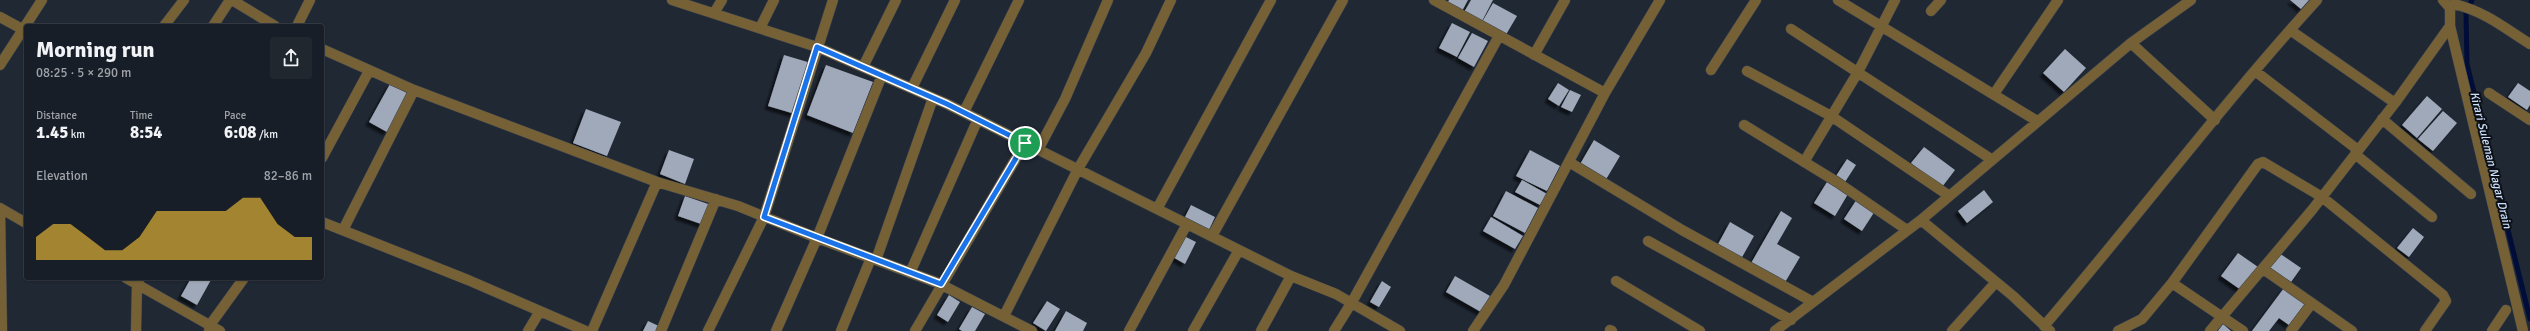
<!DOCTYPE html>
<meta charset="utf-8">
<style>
body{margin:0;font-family:Signika,sans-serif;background:#21272f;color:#f1f3f6;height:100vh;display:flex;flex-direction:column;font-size:15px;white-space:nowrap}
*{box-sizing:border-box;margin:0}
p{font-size:13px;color:#9fa2a7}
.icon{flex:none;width:22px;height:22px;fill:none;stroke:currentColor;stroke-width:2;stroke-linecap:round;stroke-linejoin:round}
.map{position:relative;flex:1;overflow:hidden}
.details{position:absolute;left:24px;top:24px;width:300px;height:256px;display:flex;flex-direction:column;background:#181e27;border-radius:4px;box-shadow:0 1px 3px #0004,0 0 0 1px #363c44}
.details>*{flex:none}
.pin{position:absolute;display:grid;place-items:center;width:34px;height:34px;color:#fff;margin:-17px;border:2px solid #fff;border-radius:50%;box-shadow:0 1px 4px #0007}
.round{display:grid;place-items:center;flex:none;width:42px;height:42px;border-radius:4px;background:#21272f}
.head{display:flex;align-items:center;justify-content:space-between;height:68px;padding:0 12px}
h1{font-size:22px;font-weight:800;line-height:30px}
.figures{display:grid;grid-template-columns:repeat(3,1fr);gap:6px;height:68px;padding:4px 12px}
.figures div{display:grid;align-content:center}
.figures b{font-size:17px;font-weight:800}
.figures small{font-size:11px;font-weight:400}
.figures p{font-size:11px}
.chart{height:112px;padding:8px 12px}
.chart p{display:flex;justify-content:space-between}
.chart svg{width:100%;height:72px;margin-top:4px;fill:#dfb034;opacity:.7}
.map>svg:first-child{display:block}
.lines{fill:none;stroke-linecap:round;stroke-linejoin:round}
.stream{stroke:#000d39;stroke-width:5}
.building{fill:#9fa9b9;filter:url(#shadow)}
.minor-casing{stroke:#3f4651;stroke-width:11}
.minor{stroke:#756135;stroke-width:10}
.route-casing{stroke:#fff;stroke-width:8}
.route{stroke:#1a73e8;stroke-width:5}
.labels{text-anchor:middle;stroke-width:4;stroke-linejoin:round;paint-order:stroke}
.water-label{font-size:12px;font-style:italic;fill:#cbdffe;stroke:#0d1116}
</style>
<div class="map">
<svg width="2530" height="331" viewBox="0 0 2530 331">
<defs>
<filter id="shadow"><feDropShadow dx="-3.5" dy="3.5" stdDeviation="1" flood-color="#0009"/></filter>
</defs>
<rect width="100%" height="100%" fill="#202834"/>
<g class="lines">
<path class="stream" d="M2472,0L2466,13L2467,64L2530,319"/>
</g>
<path class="building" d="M1449,0H1468L1461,13L1446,5Z
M1471,0H1493L1481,23L1463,14Z
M2290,0H2309L2301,9Z
M1493,3L1517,16L1504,38L1481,24Z
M1452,23L1470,32L1457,57L1439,48Z
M1472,33L1488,41L1474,67L1458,58Z
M2065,49L2086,68L2064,92L2043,73Z
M784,55L811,63L795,114L768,106Z
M826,65L873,82L853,133L807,115Z
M1558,83L1569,90L1559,106L1548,99Z
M2518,83L2530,91V105L2527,110L2508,97Z
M390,84L409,94L387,132L369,122Z
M1570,90L1581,95L1572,112L1561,107Z
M2427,96L2442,109L2417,138L2402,125Z
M586,109L621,122L607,156L573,143Z
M2443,111L2457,123L2433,151L2418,139Z
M1594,140L1620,156L1605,181L1579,166Z
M1924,147L1955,170L1942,187L1911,163Z
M669,150L694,159L685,184L660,174Z
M1530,150L1560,166L1547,191L1516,176Z
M1847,159L1856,165L1845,182L1836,176Z
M1522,180L1547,194L1540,205L1515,192Z
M1827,182L1848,194L1835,216L1814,203Z
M1984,190L1993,202L1967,223L1958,211Z
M1506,191L1538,208L1525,233L1493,216Z
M685,196L711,205L704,225L678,216Z
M1857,199L1875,211L1862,231L1844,219Z
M1191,205L1215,217L1208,232L1184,219Z
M1781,211L1792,218L1777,244L1800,257L1784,284L1750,265Z
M1491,217L1523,236L1515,249L1483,231Z
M1730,222L1754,236L1741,259L1717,246Z
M2413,228L2424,237L2409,257L2397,248Z
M1182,235L1196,242L1185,264L1171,256Z
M2238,253L2258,267L2241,290L2221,276Z
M2279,253L2301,268L2291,282L2269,267Z
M1455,276L1490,296L1481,312L1446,292Z
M191,278H212L197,305L181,296Z
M1382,281L1391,287L1379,307L1370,302Z
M2284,288L2305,304L2289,325L2279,318L2269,331H2252Z
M949,295L960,302L948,322L937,315Z
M1047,301L1060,309L1046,331L1033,323Z
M972,307L985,314L975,331H962L959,329Z
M1066,311L1087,323L1083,331H1055Z
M648,321L661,327L659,331H643Z
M2223,324L2231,331H2218Z"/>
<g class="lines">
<defs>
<path id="minor" d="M232,0L275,26
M672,0L817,47L947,104L1291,276L1336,294L1400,331
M1434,0L1605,93
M1838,0L2037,121
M2443,0L2450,8V26L2523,331
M2454,4C2486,12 2503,27 2530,44
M1931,11L1941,0
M714,13L722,0
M0,17L22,29
M164,26L184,0
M213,26L230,0
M297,26L310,0
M760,28L774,0
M1791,29L1991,159
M2290,30L2395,103
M2131,43L2215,120
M322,49L414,90L657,182L738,206L817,238L938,283L1032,331
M1534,55L1565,0
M0,65L42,0
M863,67L896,0
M1711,70L1756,0
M1747,71L1831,116L1948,195
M2255,71L2358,150
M912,88L955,0
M2489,93L2530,120
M1994,94L2058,0
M964,112L1019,0
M2382,119L2471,194
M1744,125L1837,182L1907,230
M1038,150L1065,99L1108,0
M2355,154L2432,217
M322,158L369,71
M1569,162L1682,230L1813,302
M1804,162L1858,72L1895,0
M0,208L2,331
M0,208L26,223
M1157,209L1271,0
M1921,220L2013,296L2050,331
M322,222L468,280L586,331
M343,230L414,90
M1212,236L1343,0
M1648,241L1791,320
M876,260L933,98
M2263,269L2352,331
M910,273L978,119
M126,278L220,331
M1616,281L1700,331
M2172,283L2243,331
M1004,316L1078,169L1146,53L1171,0
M2044,326C2137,218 2222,104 2317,0
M1610,330L1612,331
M136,331L137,284L139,280
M209,331L210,325L244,278
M528,331L540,311
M592,331L657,182
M661,331L716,199
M708,331L764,217L833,0
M776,331L817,238L882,75
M841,331L871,258
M915,331L1025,143
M1129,331L1187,224
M1193,331L1239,250
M1261,331L1291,276
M1334,331L1352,302L1499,36
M1473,331L1504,285L1605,93L1660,0
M1775,331L1921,220L2131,43L2191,0
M1952,331L1996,282
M2118,331L2142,319L2172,283L2258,164L2263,162L2322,197L2443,295L2446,301L2425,331
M2210,331L2312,210L2395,103L2450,26
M2291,331L2312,303
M2492,331L2506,310"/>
</defs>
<use href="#minor" class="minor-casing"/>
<use href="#minor" class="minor"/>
</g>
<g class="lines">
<defs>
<path id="route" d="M817,47L947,104L1025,143L941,284L764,217Z"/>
</defs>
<use href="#route" class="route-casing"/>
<use href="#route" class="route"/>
</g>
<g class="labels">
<g class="water-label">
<text transform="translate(2491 160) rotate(76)" y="4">Kirari Suleman Nagar Drain</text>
</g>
</g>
</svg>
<div class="pin" style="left:1025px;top:143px;background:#1e9e55"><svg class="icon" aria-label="arrive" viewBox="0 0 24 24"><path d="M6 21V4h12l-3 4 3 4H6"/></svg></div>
<section class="details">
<div class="head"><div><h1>Morning run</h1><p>08:25 · 5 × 290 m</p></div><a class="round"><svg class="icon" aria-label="share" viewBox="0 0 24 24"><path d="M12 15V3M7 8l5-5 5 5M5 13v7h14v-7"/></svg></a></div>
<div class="figures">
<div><p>Distance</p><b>1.45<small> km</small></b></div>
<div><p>Time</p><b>8:54</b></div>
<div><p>Pace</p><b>6:08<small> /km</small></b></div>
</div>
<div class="chart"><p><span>Elevation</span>82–86 m</p>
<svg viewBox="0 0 160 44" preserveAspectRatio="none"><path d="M0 44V30L10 22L20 22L30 30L40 38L50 38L60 30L70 14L80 14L90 14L100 14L110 14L120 6L130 6L140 22L150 30L160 30V44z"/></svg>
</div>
</section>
</div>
